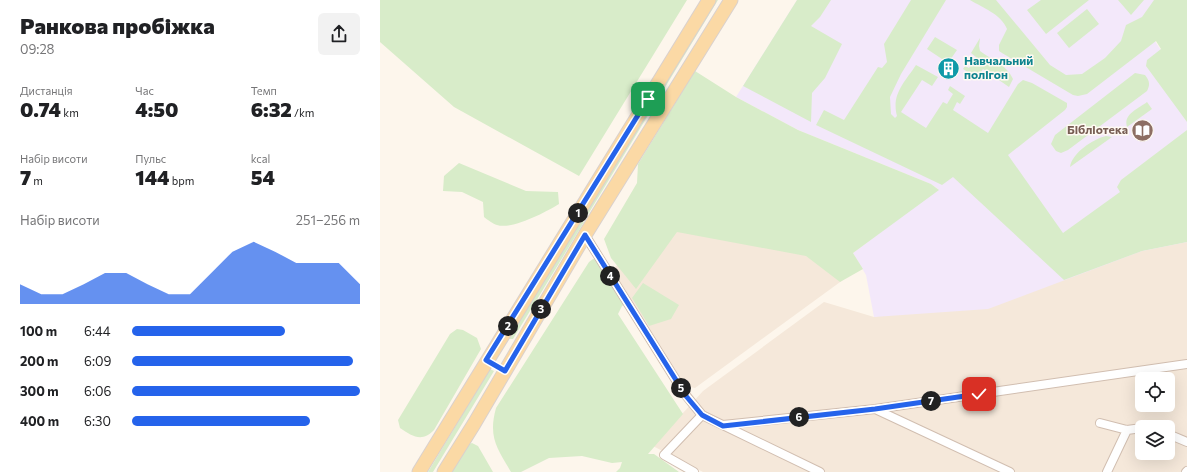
<!DOCTYPE html>
<html lang="uk">
<meta charset="utf-8">
<style>
body{margin:0;font-family:Commissioner,sans-serif;background:#f2f2f2;color:#202124;height:100vh;display:flex;flex-direction:column;font-size:15px;white-space:nowrap}
*{box-sizing:border-box;margin:0}
p{font-size:13px;color:#757577}
.icon{flex:none;width:22px;height:22px;fill:none;stroke:currentColor;stroke-width:2;stroke-linecap:round;stroke-linejoin:round}
.map{position:relative;flex:1;overflow:hidden}
.panel{display:flex;flex-direction:column;background:#fff;width:380px}
.panel>*{flex:none}
.fabs{position:absolute;left:755px;top:372px;display:grid;gap:8px}
.fabs a{display:grid;place-items:center;width:40px;height:40px;border-radius:6px;background:#fff;box-shadow:0 4px 16px #0002;font-size:20px}
.pin{position:absolute;display:grid;place-items:center;width:34px;height:34px;color:#fff;margin:-17px;border-radius:8px;box-shadow:0 2px 6px #0006}
.km{position:absolute;width:20px;height:20px;margin:-10px;border-radius:50%;background:#222;color:#fff;font-size:11px;line-height:20px;text-align:center}
.round{display:grid;place-items:center;flex:none;width:42px;height:42px;border-radius:6px;background:#f2f2f2}
.summary{display:flex;align-items:center;justify-content:space-between;height:68px;padding:0 20px}
h1{font-size:22px;font-weight:800;line-height:30px}
.stats{display:grid;grid-template-columns:repeat(3,1fr);gap:6px;height:68px;padding:4px 20px}
.stats div{display:grid;align-content:center}
.stats b{font-size:20px;font-weight:800}
.stats small{font-size:11px;font-weight:400}
.stats p{font-size:11px}
.chart{height:112px;padding:8px 20px}
.chart p{display:flex;justify-content:space-between}
.chart svg{width:100%;height:72px;margin-top:4px;fill:#2563eb;opacity:.7}
ul{padding:0 20px;list-style:none;font-size:13px}
li{display:grid;grid-template-columns:64px 48px 1fr;align-items:center;height:30px}
li i{height:10px;border-radius:5px;background:#2563eb}
main{display:flex;flex:1;min-height:0}
.map>svg:first-child{display:block}
.residential{fill:#f5e8da;fill-rule:evenodd}
.education{fill:#f3e8fa}
.green{fill:#d8ecc9}
.lines{fill:none;stroke-linecap:round;stroke-linejoin:round}
.street-casing{stroke:#d1beb0;stroke-width:10}
.primary-casing{stroke:#dad1cd;stroke-width:15}
.street{stroke:#fff;stroke-width:8}
.primary{stroke:#fbd9a5;stroke-width:13}
.route-casing{stroke:#fff;stroke-width:8}
.route{stroke:#2563eb;stroke-width:5}
.labels{text-anchor:middle;stroke-width:3;stroke-linejoin:round;paint-order:stroke}
.culture-label{font-size:12px;font-weight:bold;fill:#0d838f;stroke:#fffaf3;text-anchor:start}
.education-label{font-size:12px;font-weight:bold;fill:#785e54;stroke:#fffaf3;text-anchor:end}
</style>
<main>
<section class="panel">
<div class="summary"><div><h1>Ранкова пробіжка</h1><p>09:28</p></div><a class="round"><svg class="icon" aria-label="share" viewBox="0 0 24 24"><path d="M12 15V3M7 8l5-5 5 5M5 13v7h14v-7"/></svg></a></div>
<div class="stats">
<div><p>Дистанція</p><b>0.74<small> km</small></b></div>
<div><p>Час</p><b>4:50</b></div>
<div><p>Темп</p><b>6:32<small> /km</small></b></div>
</div>
<div class="stats">
<div><p>Набір висоти</p><b>7<small> m</small></b></div>
<div><p>Пульс</p><b>144<small> bpm</small></b></div>
<div><p>kcal</p><b>54</b></div>
</div>
<div class="chart"><p><span>Набір висоти</span>251–256 m</p>
<svg viewBox="0 0 160 44" preserveAspectRatio="none"><path d="M0 44V32L10 38L20 38L30 32L40 25L50 25L60 32L70 38L80 38L90 25L100 12L110 6L120 12L130 19L140 19L150 19L160 32V44z"/></svg>
</div>
<ul>
<li><b>100 m</b>6:44<i style="width:67%"></i></li>
<li><b>200 m</b>6:09<i style="width:97%"></i></li>
<li><b>300 m</b>6:06<i style="width:100%"></i></li>
<li><b>400 m</b>6:30<i style="width:78%"></i></li>
</ul>
</section>
<div class="map">
<svg width="807" height="472" viewBox="0 0 807 472">
<rect width="100%" height="100%" fill="#fdf6ec"/>
<path class="residential" d="M298,219L425,239L467,277L315,388L305,386L231,270Z
M807,242V472H323L273,446L323,391L444,302L494,317L762,251ZM762,379H788V405H762ZM762,427H788V453H762Z"/>
<path class="education" d="M417,0H802L769,32L807,90V242L762,251L608,309L494,317L486,275L473,253L558,189L551,184L418,130L356,97Z"/>
<path class="green" d="M0,0H307L199,176L74,107L0,42Z
M333,0H338L207,216L204,214Z
M417,0H451L440,17L431,26L462,44L445,78L432,93L431,122L363,86Z
M531,0H566L521,74L510,97L511,114L515,118L517,116C511,94 525,82 536,65L558,77L552,86L542,80L521,112L546,128L563,102L567,104L573,94L568,90L570,86L585,96L580,104L577,102L573,110L608,133L638,84L643,80L652,83L687,103V107L685,110L628,155L683,233L740,192L737,187L741,180L807,130V242L762,251L684,280L573,177L562,185L560,184L436,125L444,110L464,120L498,67L502,68L507,62L504,44Z
M590,0H616L670,65L686,75L702,74L725,58L741,41L746,25L762,17L774,0H807V122L766,66L767,60L781,49L776,41L707,94L698,96L693,95L622,53L619,51V45L627,29C621,14 603,8 590,0Z
M661,0H709L666,34L647,10Z
M738,0H764L751,15Z
M707,9L719,24L689,48L677,33Z
M555,37L577,50L568,63L547,49Z
M600,38L599,46L600,51C612,60 627,65 633,79L629,87L603,69L597,78L583,69L585,66L589,68L596,57L591,53Z
M315,71L356,97L418,130L551,184L559,190L473,253L483,269L460,282L426,256L297,232L256,289L231,258L224,239L257,183L258,164Z
M755,73L765,75C770,81 770,85 767,91L688,150L681,153L676,151L671,144L675,135Z
M767,102L772,109L747,127C743,114 758,109 767,102Z
M726,136L732,137L690,167C692,153 713,139 726,136Z
M79,163L146,191L178,192L179,204C166,212 132,230 117,225C113,224 108,220 104,217L103,202L82,192L63,191L64,176Z
M200,219L204,222L133,339H129Z
M213,259L220,260L247,303L242,306L238,314L303,414L268,454H274L299,472H236L240,468L242,462L232,463L202,456L169,458L141,472H131C117,448 108,437 116,408L209,262Z
M263,283L299,305L291,319L269,326L252,298Z
M77,329L83,330L97,338L101,349L54,430C42,443 32,436 20,428L18,420L70,334Z
M110,369L114,371L53,472H48Z
M92,443L98,446L113,472H72L87,445Z"/>
<g class="lines">
<defs>
<path id="street" d="M205,235L304,393L322,415L440,472
M495,409L630,472
M720,423L747,430L762,428
M343,425L495,409L807,364
M768,427H771
M788,434L807,442
M314,472L284,455L322,415
M727,472L747,430
M806,472L807,471"/>
<path id="primary" d="M39,472L329,0
M64,472L94,424L205,235L351,0"/>
</defs>
<use href="#street" class="street-casing"/>
<use href="#primary" class="primary-casing"/>
<use href="#street" class="street"/>
<use href="#primary" class="primary"/>
</g>
<g class="lines">
<defs>
<path id="route" d="M268,99L106,360L125,371L205,235L306,396L322,415L343,426L495,409L599,394"/>
</defs>
<use href="#route" class="route-casing"/>
<use href="#route" class="route"/>
</g>
<defs>
<symbol id="building-disc" viewBox="-11 -11 22 22"><circle r="9.5" fill="#0f9aa8" stroke="#fffaf3"/><path d="M-4-6H4V6H1V3H-1V6H-4ZM-2.5-4.3h1.7v1.8h-1.7ZM.8-4.3h1.7v1.8H.8ZM-2.5-1h1.7V.8h-1.7ZM.8-1h1.7V.8H.8Z" fill="#fff"/></symbol>
<symbol id="library-disc" viewBox="-11 -11 22 22"><circle r="9.5" fill="#8d6e63" stroke="#fffaf3"/><path d="M-6-4Q-3-5.5-.7-3.5V5Q-3 3-6 4ZM6-4Q3-5.5 .7-3.5V5Q3 3 6 4Z" fill="#fff"/></symbol>
</defs>
<g fill-rule="evenodd">
<use href="#building-disc" x="556" y="56" width="25" height="25"/>
<use href="#library-disc" x="750" y="118" width="25" height="25"/>
</g>
<g class="labels">
<g class="culture-label">
<text x="584" y="65">Навчальний<tspan x="584" dy="14">полігон</tspan></text>
</g>
<g class="education-label">
<text x="748" y="134">Бібліотека</text>
</g>
</g>
</svg>
<div class="fabs">
<a><svg class="icon" aria-label="locate" viewBox="0 0 24 24"><circle cx="12" cy="12" r="6"/><path d="M12 2v4M12 18v4M2 12h4M18 12h4"/></svg></a>
<a><svg class="icon" aria-label="layers" viewBox="0 0 24 24"><path d="M12 4l9 5-9 5-9-5zM3 14l9 5 9-5"/></svg></a>
</div>
<div class="pin" style="left:268px;top:99px;background:#1e9e55"><svg class="icon" aria-label="arrive" viewBox="0 0 24 24"><path d="M6 21V4h12l-3 4 3 4H6"/></svg></div>
<div class="pin" style="left:599px;top:394px;background:#d93025"><svg class="icon" aria-label="check" viewBox="0 0 24 24"><path d="M5 12l5 5 9-10"/></svg></div>
<b class="km" style="left:198px;top:213px">1</b>
<b class="km" style="left:128px;top:326px">2</b>
<b class="km" style="left:161px;top:309px">3</b>
<b class="km" style="left:230px;top:276px">4</b>
<b class="km" style="left:301px;top:388px">5</b>
<b class="km" style="left:419px;top:417px">6</b>
<b class="km" style="left:551px;top:401px">7</b>
</div>
</main>
